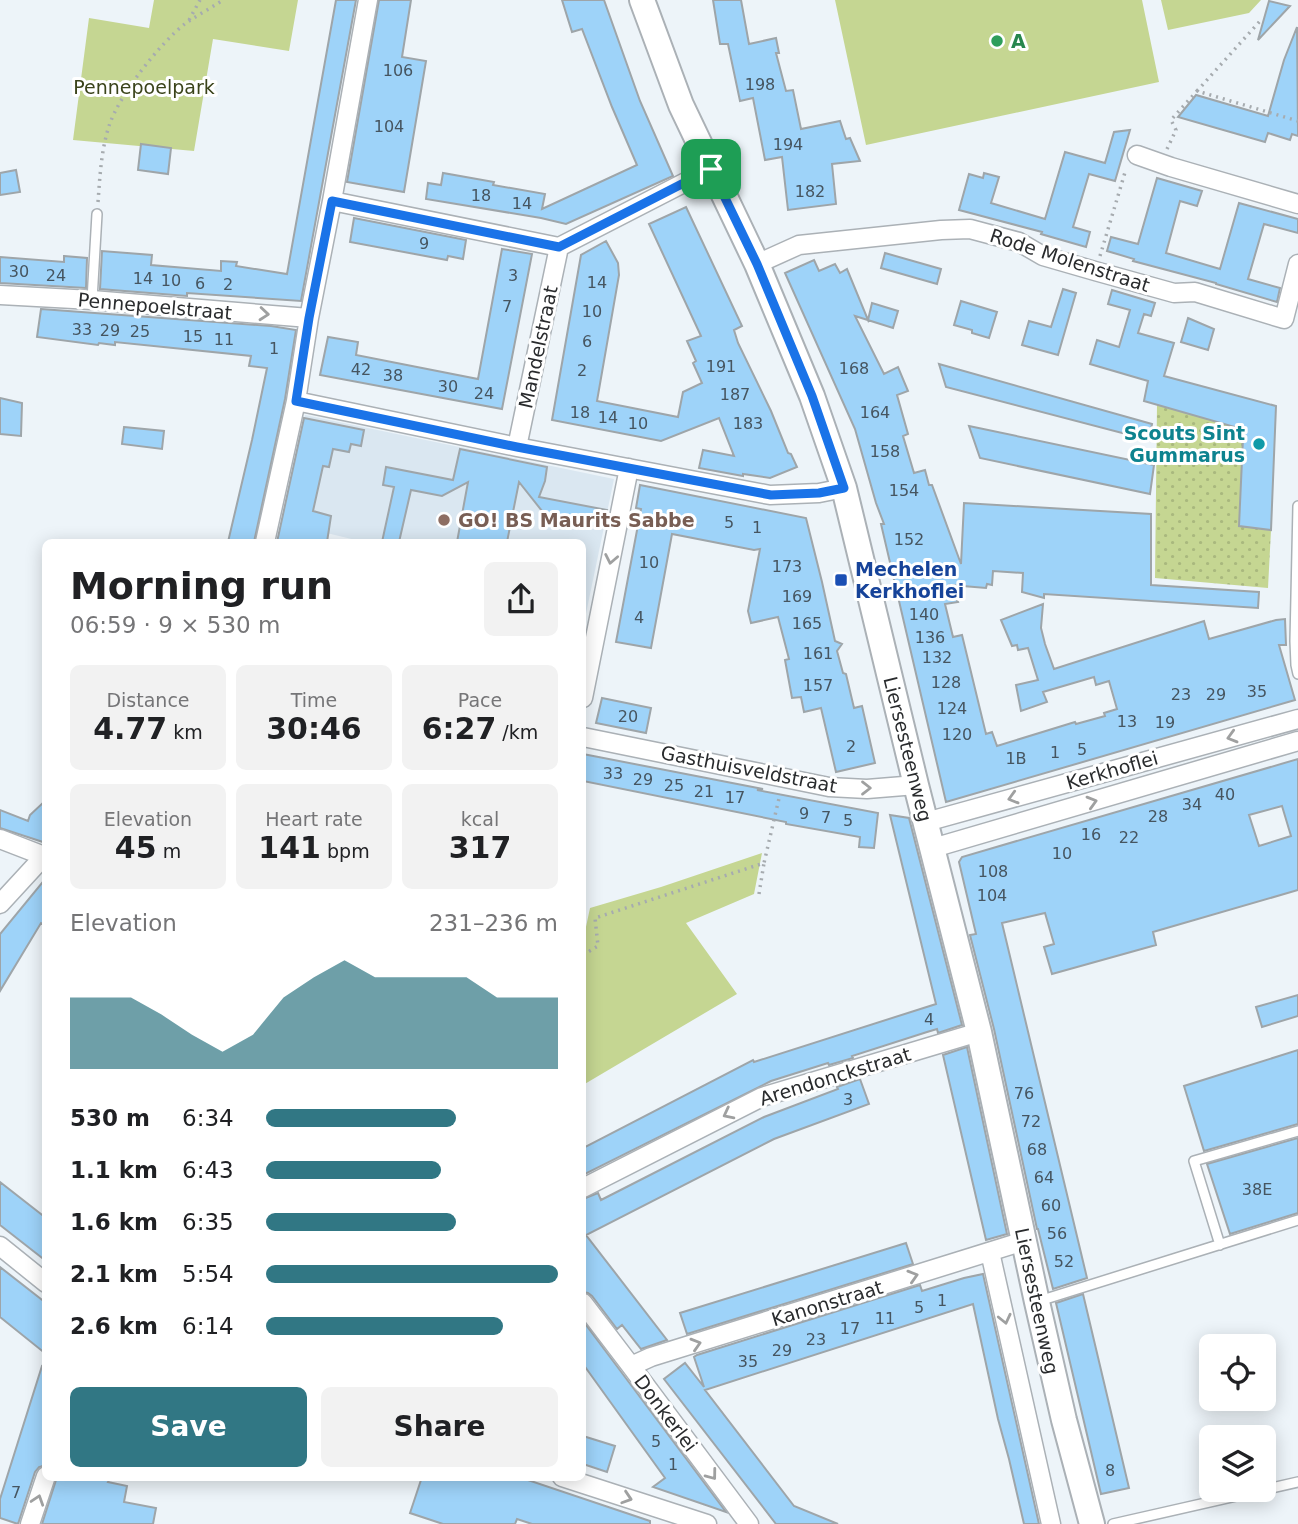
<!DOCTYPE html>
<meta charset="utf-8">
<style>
body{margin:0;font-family:"DejaVu Sans",sans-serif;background:#f2f2f2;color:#202124;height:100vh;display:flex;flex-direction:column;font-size:26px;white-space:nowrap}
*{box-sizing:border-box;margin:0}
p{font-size:23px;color:#757577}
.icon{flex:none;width:38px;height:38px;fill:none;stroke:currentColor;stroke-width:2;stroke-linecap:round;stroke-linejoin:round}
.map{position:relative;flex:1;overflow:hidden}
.side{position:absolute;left:42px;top:539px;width:544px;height:942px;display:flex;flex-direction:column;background:#fff;border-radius:10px;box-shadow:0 4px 18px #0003}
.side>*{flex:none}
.fabs{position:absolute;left:1199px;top:1334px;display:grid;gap:14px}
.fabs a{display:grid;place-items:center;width:77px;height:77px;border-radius:10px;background:#fff;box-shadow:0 4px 18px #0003;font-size:35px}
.pin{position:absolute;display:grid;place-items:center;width:60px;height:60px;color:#fff;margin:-30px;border-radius:14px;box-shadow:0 4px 10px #0006}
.round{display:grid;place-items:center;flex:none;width:74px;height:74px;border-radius:10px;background:#f2f2f2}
.overview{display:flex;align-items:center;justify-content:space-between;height:119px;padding:0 28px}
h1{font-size:38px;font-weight:700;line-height:52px}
.metrics{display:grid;grid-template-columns:repeat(3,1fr);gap:10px;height:119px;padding:7px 28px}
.metrics div{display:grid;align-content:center;border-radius:10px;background:#f2f2f2;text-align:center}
.metrics b{font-size:30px;font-weight:700}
.metrics small{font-size:19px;font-weight:400}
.metrics p{font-size:19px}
.chart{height:196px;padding:14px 28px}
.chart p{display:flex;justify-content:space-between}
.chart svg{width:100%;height:126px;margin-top:7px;fill:#317784;opacity:.7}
.cta{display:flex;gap:14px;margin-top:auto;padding:14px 28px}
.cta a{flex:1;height:80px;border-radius:10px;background:#317784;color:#fff;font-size:28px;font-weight:700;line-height:80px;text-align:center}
.cta a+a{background:#f2f2f2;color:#202124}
ul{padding:0 28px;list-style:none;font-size:23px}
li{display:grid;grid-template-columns:112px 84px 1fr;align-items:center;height:52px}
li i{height:18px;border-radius:9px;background:#317784}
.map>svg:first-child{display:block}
.built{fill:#dae7f1}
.grass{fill:url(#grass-dots)}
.park{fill:#c5d692}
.building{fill:#9ed3f9;stroke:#9ea5a9;stroke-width:2;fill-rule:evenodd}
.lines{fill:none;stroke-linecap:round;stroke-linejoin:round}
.lane-casing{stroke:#abb1b6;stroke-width:12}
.street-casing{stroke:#abb1b6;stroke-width:21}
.secondary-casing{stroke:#abb1b6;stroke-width:28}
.path{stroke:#a6abaf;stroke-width:3.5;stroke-dasharray:2 5;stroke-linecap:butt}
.lane{stroke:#fff;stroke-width:9}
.street{stroke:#fff;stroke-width:18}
.secondary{stroke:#fff;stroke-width:24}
.oneway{stroke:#9fa0a0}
.route-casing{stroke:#fff;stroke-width:14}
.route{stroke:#1a73e8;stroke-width:9}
.leisure-dot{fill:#2e9e5b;stroke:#fff;stroke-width:2.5}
.culture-dot{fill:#0f9aa8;stroke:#fff;stroke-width:2.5}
.education-dot{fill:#8d6e63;stroke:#fff;stroke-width:2.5}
.transit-dot{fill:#1a4fb4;stroke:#fff;stroke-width:2.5}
.labels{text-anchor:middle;stroke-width:6;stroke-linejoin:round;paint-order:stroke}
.number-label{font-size:16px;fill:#465560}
.leisure-label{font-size:19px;font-weight:bold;fill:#27864d;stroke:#fff;text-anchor:start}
.park-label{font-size:19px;fill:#3b441b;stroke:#fff}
.street-label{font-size:19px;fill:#292b2d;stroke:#fff}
.culture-label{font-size:19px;font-weight:bold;fill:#0d838f;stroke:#fff;text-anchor:end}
.education-label{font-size:19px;font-weight:bold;fill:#785e54;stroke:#fff;text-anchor:start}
.transit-label{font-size:19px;font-weight:bold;fill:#164399;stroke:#fff;text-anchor:start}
</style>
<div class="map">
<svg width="1298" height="1524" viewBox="0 0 1298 1524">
<defs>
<pattern id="grass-dots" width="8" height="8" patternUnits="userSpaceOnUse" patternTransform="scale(1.75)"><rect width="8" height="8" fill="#c5d692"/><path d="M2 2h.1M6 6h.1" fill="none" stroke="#a9b87e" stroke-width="1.8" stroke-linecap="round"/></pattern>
</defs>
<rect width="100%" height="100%" fill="#edf4f9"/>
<path class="built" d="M305,415L614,479L583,628V542H364L281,522Z"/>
<path class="grass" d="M1157,405L1235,427L1243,438L1239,526L1271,530L1268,588L1155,578Z"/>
<path class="park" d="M154,0H298L289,51L213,39L194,151L73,140L89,18L149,28Z
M835,0H1142L1159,82L866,145Z
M1161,0H1261L1249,13L1168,30Z
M762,853L754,894L686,923L737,994L583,1085V941L590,908L661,887Z"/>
<path class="building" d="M336,0H356L301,301L187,293V296L100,289L102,251L152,255L151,265L221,271V261L237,262L236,266L287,274Z
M379,0H411L402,57L426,61L404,192L347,182Z
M562,0H604L640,101L673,176L566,224L541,218L426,199L428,183L441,185L443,173L494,182L493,185L545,194L542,209L637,165L612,107L582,29L572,32Z
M713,0H741L749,44L776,38L779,53H776L786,91L793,90L801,129L840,121L846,139L850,138L860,161L832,164L836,204L788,210L782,157L765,160L753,98L740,101L728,44H720Z
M1269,1L1290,6L1258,40Z
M1297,27L1298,136L1292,134L1290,140L1268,133L1265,142L1178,117L1196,95L1268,116L1284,60Z
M1130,130L1115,181L1089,174L1073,227L1090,232L1086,247L1041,234L1042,232L959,210L969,174L983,178L984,173L999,177L991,203L1045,219L1065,152L1105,163L1114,132Z
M141,144L171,148L168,174L138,170Z
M16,170L20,192L0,195V173Z
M1157,178L1202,191L1197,206L1180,201L1166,253L1220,269L1239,203L1298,219V233L1264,224L1248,279L1280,288L1277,302L1216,284V283L1133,261L1134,259L1107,251L1111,237L1138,244Z
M686,207L742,326L734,330L738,343L771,411L788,453L791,454L797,467L770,478L743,474V476L699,468L703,450L734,456L719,418L661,441L552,420L581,255L606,241L618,263L619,275L597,401L678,417L683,392L702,383L693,363L696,361L687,341L701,336L649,224Z
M354,218L466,240L463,259L448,256L447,260L350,242Z
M502,249L532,254L502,409L320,375L328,337L358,342L356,355L478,379Z
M885,253L941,269L937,284L881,268Z
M64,256L87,258L86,288L0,283V257L64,262Z
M814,260L819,271L835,264L840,273L847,269L868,320L872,303L898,311L893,328L855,316L884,374L898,367L908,391L897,395L908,434L903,436L914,473L925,470L929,485H932L961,564L964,503L1151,514V585L1259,592L1258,608L1044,594V598L1022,592L1023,573L993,571L992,585L987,584L986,588L950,585L958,602L945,604L953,637L962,635L986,734L992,732L997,746L1075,722L1076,724L1105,716L1104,713L1117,709L1109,681L1096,685L1094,677L1043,692L1047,702L1021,711L1016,685L1038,680L1028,648L1018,650L1017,645L1012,646L1001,620L1043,604L1041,628L1045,644L1054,669L1204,621L1209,639L1276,620L1285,619L1286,645H1279L1295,700L946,802L881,524H884L876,503L855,429L785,273Z
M1063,289L1076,293L1058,355L1022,345L1029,321L1051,327Z
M1112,290L1155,303L1151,316L1144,314L1138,333L1174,343L1164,376L1276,406L1271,530L1239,526L1243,438L1235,427L1144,401L1148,381L1090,364L1097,340L1119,347L1130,310L1108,304Z
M961,301L997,312L989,338L972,333V330L954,325Z
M41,309L271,326L296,330L285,399L254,542H228L252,440L267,368L249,366L251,356L115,342V345L99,343L98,345L37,337Z
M1188,318L1214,329L1208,350L1181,342Z
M939,364L1152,424L1149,440L946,387Z
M0,398L22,403L21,436L0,434Z
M304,418L364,430L361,446L351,444L349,452L333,449L329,467L323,466L313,511L331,516L327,542H277Z
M969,426L1154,465L1150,494L980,458Z
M124,427L164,431L162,449L122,444Z
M460,449L547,467L545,481L539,497L607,510L603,528L546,516L519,482L507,542H457L468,482L442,496L411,490L399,542H382L394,487L383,485L386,467L453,480Z
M640,485L806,518L822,582L835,641L842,644L837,651L843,673L846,674L854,708L862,706L875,763L836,772L821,708L804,712L801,697L792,698L785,660L789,659L778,617L751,623L748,611L760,549L754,550L672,534L651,648L616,642L641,509L636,508Z
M602,698L651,708L646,733L596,723Z
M583,754L763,789L757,790L878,813L874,848L859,847L860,837L786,824V822L583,781Z
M1298,759V890L1153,932L1156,945L1052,974L1044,947L1054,944L1045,913L1002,923L1087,1278L1053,1289L1038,1229H1037L994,1029L970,935L976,934L959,862L962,857ZM1282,806L1291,836L1259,846L1249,815Z
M46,800V843L0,828V810L28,821L30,815Z
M890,815L909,818L962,1025L938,1033L937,1029L927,1032L852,1056L853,1058L829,1065L828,1063L771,1081L583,1175V1148L753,1060L754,1062L936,1004Z
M46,878V926L41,923L0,991V934Z
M1298,995V1016L1262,1027L1256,1007Z
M967,1047L1007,1234L986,1240L943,1055Z
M1298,1050V1124L1204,1151L1184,1086Z
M860,1079L869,1104L774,1139L586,1235L667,1340L641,1349L622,1325L617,1329L592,1296L588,1293L583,1292V1199L598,1193L601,1200L764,1117L838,1089L837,1087Z
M1298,1138V1213L1230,1234L1207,1164Z
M0,1182L46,1218V1261L0,1225Z
M906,1243L913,1264L687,1334L680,1313Z
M0,1267L46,1303V1354L0,1317Z
M983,1274L1039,1524H1024L1009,1459L998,1419L973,1304L705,1390L794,1506L838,1524H776L664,1379L685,1363L704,1387L694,1357L697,1355L920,1285L922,1291L964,1278Z
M1083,1294L1129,1488L1101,1494L1056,1303Z
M583,1321L622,1373L726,1512L653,1487L665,1478L583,1364Z
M42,1366L46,1367V1465L39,1467L35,1472L18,1524L0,1518V1499Z
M583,1436L615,1446L607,1472L583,1464Z
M57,1477H111L108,1482L127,1486L124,1502L156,1508L153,1524H42Z
M422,1477H519L650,1521V1524H532L517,1519L515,1524H443L410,1513Z"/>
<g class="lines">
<defs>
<path id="lane" d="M92,300L97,214
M1298,506L1295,641L1296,665L1298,674
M1220,1245L1194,1161L1298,1131
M1039,1301L1298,1220
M1113,1524L1298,1482"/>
<path id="street" d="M1137,155L1171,167L1298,204
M332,201L559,247L711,169
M757,264L799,245L941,230L970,229L1019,242L1043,256L1095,271L1174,293L1195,292L1284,319L1298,264
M0,295L92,300L309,318
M296,401L517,447L770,495L819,493L844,488
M517,447L559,247
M265,542L296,401L309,318L332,201L368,0
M583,698L629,468
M583,737L829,787L867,789L916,785
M926,822L1298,719
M0,839L44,856
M933,848L1298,741
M0,904L46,854
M583,1188L762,1097L979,1032
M0,1246L46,1283
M990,1252L1051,1524
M583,1303L631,1366L749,1524
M631,1366L651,1357L1024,1241
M562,1477L707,1524
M30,1524L46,1476"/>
<path id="secondary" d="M642,0L681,105L757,264L812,396L844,488L916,785L979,1032L1037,1302L1064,1420L1092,1524"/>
</defs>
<use href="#lane" class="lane-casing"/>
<use href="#street" class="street-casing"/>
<use href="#secondary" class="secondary-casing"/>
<path class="path" d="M189,20L200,0
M1197,91L1261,20
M1167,149L1176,130L1171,120L1197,91L1298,121
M98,202C100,176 101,151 109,126C119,95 160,43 186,23C198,15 211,8 223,0
M1100,256L1126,169
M759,894L764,863
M583,955L598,946L595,918L764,863L780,794"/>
<use href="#lane" class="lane"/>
<use href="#street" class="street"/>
<use href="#secondary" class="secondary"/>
</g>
<defs><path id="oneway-chevron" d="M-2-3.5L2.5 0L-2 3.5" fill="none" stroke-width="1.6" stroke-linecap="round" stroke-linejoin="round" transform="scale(1.75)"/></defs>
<g class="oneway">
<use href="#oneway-chevron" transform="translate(264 314) rotate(5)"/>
<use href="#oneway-chevron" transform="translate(611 559) rotate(101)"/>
<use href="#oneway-chevron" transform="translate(1232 737) rotate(164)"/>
<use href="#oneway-chevron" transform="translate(866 788)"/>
<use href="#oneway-chevron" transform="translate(1013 798) rotate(164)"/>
<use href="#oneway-chevron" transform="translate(1092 802) rotate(-16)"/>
<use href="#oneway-chevron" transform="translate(728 1114) rotate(153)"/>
<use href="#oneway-chevron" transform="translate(913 1276) rotate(-17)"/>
<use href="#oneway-chevron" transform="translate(1005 1319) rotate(77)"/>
<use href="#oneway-chevron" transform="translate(696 1344) rotate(-17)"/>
<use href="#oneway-chevron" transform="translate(712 1475) rotate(53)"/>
<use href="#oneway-chevron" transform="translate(627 1498) rotate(18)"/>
<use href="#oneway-chevron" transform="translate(38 1500) rotate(-72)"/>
</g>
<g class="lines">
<defs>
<path id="route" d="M711,169L757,264L812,396L844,488L819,493L771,495L517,447L296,401L309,318L332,201L559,247Z"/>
</defs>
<use href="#route" class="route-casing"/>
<use href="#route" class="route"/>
</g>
<circle class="leisure-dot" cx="997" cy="41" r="7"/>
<circle class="culture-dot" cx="1259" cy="444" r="7"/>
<circle class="education-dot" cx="444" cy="520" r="7"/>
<rect class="transit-dot" x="834" y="573" width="14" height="14" rx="3.5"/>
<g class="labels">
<g class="number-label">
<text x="398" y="76">106</text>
<text x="760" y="90">198</text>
<text x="389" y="132">104</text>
<text x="788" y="150">194</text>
<text x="810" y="197">182</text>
<text x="481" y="201">18</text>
<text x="522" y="209">14</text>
<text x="424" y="249">9</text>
<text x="19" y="277">30</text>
<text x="56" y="281">24</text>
<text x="513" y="281">3</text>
<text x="143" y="284">14</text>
<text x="171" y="286">10</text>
<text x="597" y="288">14</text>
<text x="200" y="289">6</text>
<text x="228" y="290">2</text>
<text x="507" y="312">7</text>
<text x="592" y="317">10</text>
<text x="82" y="335">33</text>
<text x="110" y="336">29</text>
<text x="140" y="337">25</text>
<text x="193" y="342">15</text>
<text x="224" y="345">11</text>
<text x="587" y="347">6</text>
<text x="274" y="354">1</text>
<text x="721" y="372">191</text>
<text x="854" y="374">168</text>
<text x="361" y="375">42</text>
<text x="582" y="376">2</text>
<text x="393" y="381">38</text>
<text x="448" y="392">30</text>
<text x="484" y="399">24</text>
<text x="735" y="400">187</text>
<text x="580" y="418">18</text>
<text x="875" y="418">164</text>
<text x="608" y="423">14</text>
<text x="638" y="429">10</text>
<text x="748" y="429">183</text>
<text x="885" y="457">158</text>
<text x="904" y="496">154</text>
<text x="729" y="528">5</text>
<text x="757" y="533">1</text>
<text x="909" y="545">152</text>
<text x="649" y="568">10</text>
<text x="787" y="572">173</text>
<text x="797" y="602">169</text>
<text x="924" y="620">140</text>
<text x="639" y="623">4</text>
<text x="807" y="629">165</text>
<text x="930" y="643">136</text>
<text x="818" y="659">161</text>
<text x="937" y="663">132</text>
<text x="946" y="688">128</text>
<text x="818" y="691">157</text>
<text x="1257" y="697">35</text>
<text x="1181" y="700">23</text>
<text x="1216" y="700">29</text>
<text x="952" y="714">124</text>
<text x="628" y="722">20</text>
<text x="1127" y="727">13</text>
<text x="1165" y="728">19</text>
<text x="957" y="740">120</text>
<text x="851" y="752">2</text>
<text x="1082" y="755">5</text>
<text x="1055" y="758">1</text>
<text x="1016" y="764">1B</text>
<text x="613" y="779">33</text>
<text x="643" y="785">29</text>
<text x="674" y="791">25</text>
<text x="704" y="797">21</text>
<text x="1225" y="800">40</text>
<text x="735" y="803">17</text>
<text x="1192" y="810">34</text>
<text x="804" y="819">9</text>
<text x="1158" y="822">28</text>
<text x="826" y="823">7</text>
<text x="848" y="826">5</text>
<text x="1091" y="840">16</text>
<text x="1129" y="843">22</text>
<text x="1062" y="859">10</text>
<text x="993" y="877">108</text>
<text x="992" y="901">104</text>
<text x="929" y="1025">4</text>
<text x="1024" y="1099">76</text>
<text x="848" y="1105">3</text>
<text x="1031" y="1127">72</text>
<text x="1037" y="1155">68</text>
<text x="1044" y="1183">64</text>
<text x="1257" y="1195">38E</text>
<text x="1051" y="1211">60</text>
<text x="1057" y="1239">56</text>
<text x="1064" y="1267">52</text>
<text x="942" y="1306">1</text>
<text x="919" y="1313">5</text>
<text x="885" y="1324">11</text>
<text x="850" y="1334">17</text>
<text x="816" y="1345">23</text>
<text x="782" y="1356">29</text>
<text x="748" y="1367">35</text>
<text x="656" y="1447">5</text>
<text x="673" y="1470">1</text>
<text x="1110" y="1476">8</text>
<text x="16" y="1498">7</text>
</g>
<g class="leisure-label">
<text x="1011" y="48">A</text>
</g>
<g class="park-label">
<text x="144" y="94">Pennepoelpark</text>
</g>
<g class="street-label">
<text transform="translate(1070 260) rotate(18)" y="7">Rode Molenstraat</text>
<text transform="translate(155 306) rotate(5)" y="7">Pennepoelstraat</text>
<text transform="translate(538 347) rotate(-78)" y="7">Mandelstraat</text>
<text transform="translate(908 749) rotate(76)" y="7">Liersesteenweg</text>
<text transform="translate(749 769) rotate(11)" y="7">Gasthuisveldstraat</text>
<text transform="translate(1112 770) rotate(-16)" y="7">Kerkhoflei</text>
<text transform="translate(835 1076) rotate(-17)" y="7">Arendonckstraat</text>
<text transform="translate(1037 1301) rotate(78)" y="7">Liersesteenweg</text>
<text transform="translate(827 1303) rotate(-17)" y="7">Kanonstraat</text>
<text transform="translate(666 1413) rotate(53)" y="7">Donkerlei</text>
</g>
<g class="culture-label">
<text x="1245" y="440">Scouts Sint<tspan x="1245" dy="22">Gummarus</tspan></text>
</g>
<g class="education-label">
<text x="458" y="527">GO! BS Maurits Sabbe</text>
</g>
<g class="transit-label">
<text x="855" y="576">Mechelen<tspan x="855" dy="22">Kerkhoflei</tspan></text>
</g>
</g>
</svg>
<div class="fabs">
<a><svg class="icon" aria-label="locate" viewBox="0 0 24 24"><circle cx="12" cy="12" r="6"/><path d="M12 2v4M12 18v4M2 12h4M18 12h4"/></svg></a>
<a><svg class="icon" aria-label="layers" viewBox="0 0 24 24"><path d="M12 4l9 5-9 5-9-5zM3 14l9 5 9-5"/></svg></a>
</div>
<div class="pin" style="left:711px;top:169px;background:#1e9e55"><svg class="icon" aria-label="arrive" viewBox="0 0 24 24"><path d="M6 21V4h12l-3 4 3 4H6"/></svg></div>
<section class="side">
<div class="overview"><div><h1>Morning run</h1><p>06:59 · 9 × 530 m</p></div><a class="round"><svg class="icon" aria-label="share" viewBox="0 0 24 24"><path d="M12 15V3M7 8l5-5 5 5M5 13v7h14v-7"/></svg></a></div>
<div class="metrics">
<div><p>Distance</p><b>4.77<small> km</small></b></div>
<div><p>Time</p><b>30:46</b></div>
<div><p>Pace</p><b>6:27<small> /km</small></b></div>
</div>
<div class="metrics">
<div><p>Elevation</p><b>45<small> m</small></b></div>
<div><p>Heart rate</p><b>141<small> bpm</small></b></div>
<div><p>kcal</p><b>317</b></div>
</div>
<div class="chart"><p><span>Elevation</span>231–236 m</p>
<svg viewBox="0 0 160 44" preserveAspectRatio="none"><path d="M0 44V19L10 19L20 19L30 25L40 32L50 38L60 32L70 19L80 12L90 6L100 12L110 12L120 12L130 12L140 19L150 19L160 19V44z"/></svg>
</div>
<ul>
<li><b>530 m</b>6:34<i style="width:65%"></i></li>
<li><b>1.1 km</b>6:43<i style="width:60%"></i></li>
<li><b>1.6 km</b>6:35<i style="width:65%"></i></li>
<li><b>2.1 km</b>5:54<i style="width:100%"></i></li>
<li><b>2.6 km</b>6:14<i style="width:81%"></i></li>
</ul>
<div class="cta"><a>Save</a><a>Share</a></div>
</section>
</div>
